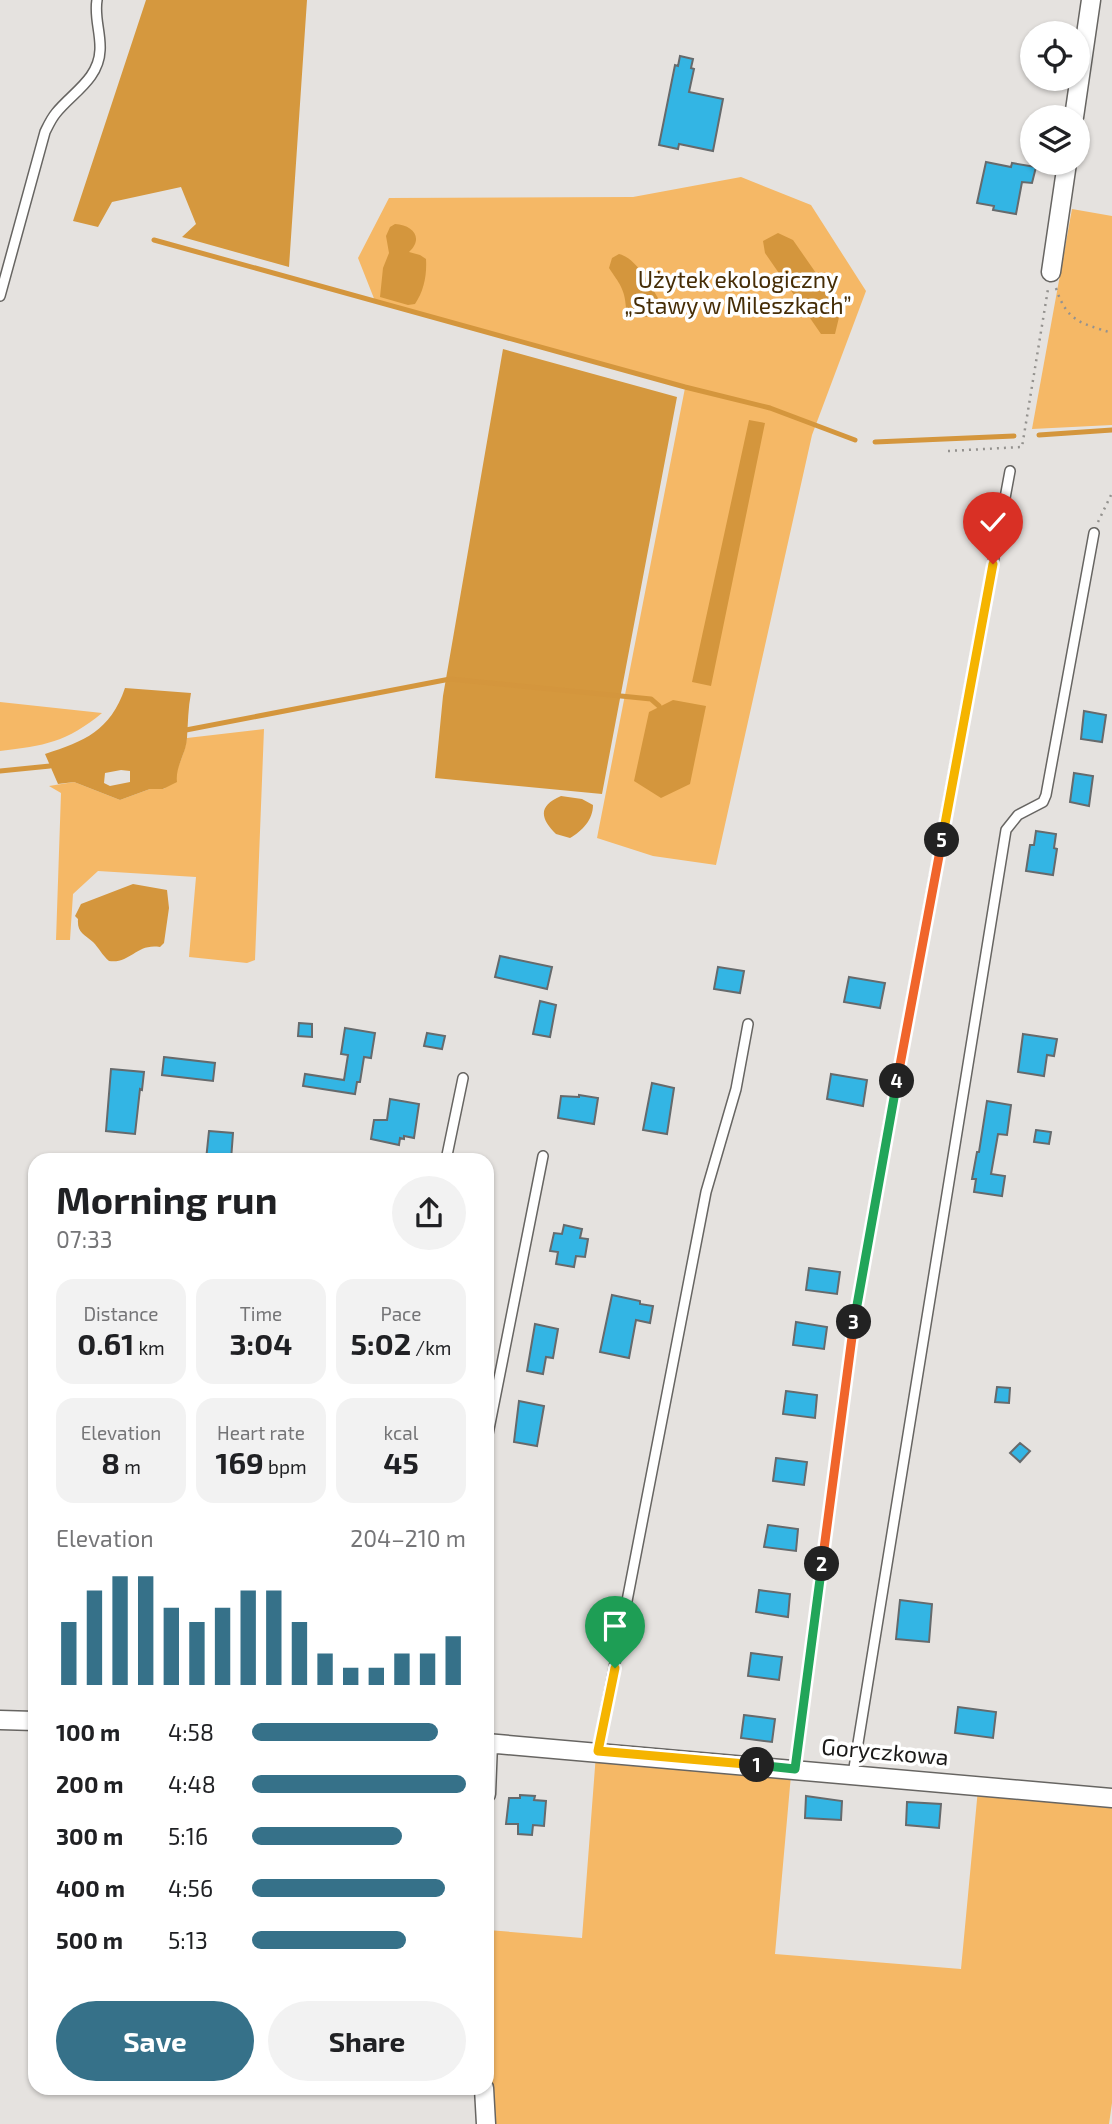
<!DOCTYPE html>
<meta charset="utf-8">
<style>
body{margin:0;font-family:"Exo 2",sans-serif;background:#f2f2f2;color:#202124;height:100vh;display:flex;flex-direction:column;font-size:26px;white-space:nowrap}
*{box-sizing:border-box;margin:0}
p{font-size:23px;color:#757577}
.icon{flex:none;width:38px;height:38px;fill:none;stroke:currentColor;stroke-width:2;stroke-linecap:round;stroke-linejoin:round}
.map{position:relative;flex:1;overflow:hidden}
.panel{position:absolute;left:28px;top:1153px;width:466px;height:942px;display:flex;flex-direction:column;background:#fff;border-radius:21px;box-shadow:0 2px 5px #0004}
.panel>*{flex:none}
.tools{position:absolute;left:1020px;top:21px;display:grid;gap:14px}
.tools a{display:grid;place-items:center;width:70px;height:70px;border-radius:50%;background:#fff;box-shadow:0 2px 5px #0004;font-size:35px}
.pin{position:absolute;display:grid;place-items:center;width:60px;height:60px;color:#fff;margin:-72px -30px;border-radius:50% 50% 50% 0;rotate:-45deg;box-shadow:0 0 7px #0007}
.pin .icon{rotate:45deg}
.km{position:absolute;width:35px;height:35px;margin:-18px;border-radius:50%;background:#222;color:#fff;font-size:19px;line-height:35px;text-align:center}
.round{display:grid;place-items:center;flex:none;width:74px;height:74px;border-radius:37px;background:#f2f2f2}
.head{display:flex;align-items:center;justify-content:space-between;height:119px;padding:0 28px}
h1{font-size:38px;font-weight:700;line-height:52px}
.stats{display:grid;grid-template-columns:repeat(3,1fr);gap:10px;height:119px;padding:7px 28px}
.stats div{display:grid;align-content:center;border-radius:18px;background:#f2f2f2;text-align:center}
.stats b{font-size:30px;font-weight:700}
.stats small{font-size:19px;font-weight:400}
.stats p{font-size:19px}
.chart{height:196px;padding:14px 28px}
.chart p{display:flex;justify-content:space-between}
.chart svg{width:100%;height:126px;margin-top:7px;stroke:#367189;stroke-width:6}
.action{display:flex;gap:14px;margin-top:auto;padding:14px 28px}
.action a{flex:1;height:80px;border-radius:42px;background:#367189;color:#fff;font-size:28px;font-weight:700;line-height:80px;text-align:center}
.action a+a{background:#f2f2f2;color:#202124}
ul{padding:0 28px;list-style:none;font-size:23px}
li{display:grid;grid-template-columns:112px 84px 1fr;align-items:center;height:52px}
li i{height:18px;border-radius:9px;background:#367189}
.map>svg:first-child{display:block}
.green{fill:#f5b866}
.forest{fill:#d5983e}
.water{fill:#d4963d;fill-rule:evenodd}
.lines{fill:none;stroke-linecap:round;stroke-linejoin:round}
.stream{stroke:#d4963d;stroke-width:5}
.building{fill:#33b5e4;stroke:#666a6c;stroke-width:2}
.lane-casing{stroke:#676562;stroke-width:12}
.street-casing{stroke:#676562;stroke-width:21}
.path{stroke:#94928f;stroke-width:2.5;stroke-dasharray:2 5;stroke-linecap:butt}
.lane{stroke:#fff;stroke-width:9}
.street{stroke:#fff;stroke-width:18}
.split-1-casing{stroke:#fff;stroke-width:14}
.split-2-casing{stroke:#fff;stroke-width:14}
.split-3-casing{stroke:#fff;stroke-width:14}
.split-4-casing{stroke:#fff;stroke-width:14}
.split-5-casing{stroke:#fff;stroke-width:14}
.split-6-casing{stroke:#fff;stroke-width:14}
.split-1{stroke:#f5b400;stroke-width:9}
.split-2{stroke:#22a559;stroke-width:9}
.split-3{stroke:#f0652b;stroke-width:9}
.split-4{stroke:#22a559;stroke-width:9}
.split-5{stroke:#f0652b;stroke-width:9}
.split-6{stroke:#f5b400;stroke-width:9}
.labels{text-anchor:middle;stroke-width:7;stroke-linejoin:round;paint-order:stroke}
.park-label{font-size:23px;fill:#462d06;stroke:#fff}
.street-label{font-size:23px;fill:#1a1918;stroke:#fff}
</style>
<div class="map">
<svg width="1112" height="2124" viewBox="0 0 1112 2124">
<rect width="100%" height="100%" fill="#e5e2df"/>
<path class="green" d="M741,177L811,205L866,291L812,435L716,865L653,856L597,838L685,388L375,301L358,258L389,198L633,197Z
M1072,209L1112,216V425L1032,429Z
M0,702L102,713C67,742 44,746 0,751Z
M264,729L255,960L247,963L189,957L196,877L98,871L73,894L70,940H56L61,793L49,786L74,782L120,800L150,789H164C177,772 183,759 187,738Z
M596,1754L791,1775L775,1954L961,1969L978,1789L1112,1806V2103L1109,2124H492L488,1930L582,1938Z"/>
<path class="forest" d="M146,0H307L289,267L182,237L196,224L181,187L112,202L98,227L73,221Z
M503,349L677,397L602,794L435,778L443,696Z"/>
<path class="water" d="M395,224C413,225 424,238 409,252L420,255L426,259C427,275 424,291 415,304L408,305L380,297L383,268L389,253L386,236L390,227Z
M778,233L793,240L841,309L835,334H821L765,253L763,241Z
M619,254C636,258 650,284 658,298L656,309L647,317L637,316L626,308C625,289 619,283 609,268L612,258Z
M749,420L765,423L711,686L692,682Z
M125,688L191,693C188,708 188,723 187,738C186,754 175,767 177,782L163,789H150L120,800L74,782L58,784L45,754C85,741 110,731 125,688ZM121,770L130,771V782L110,786L104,783L105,773Z
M673,700L706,706L690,784L661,798L634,781L649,712Z
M561,796L582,799L593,805C593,820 582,831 570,838L556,834C540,818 538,806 561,796Z
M133,884L167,890L169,908L164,943L160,947C136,943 131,964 109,961C102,955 99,948 93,942C84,934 77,933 78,919L75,916L81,904Z"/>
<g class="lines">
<path class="stream" d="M154,240L685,387L770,408L855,440
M1039,435L1112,430
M875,442L1014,436
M186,730L450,679L651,699L659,706
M0,771L50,766"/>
</g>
<path class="building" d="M680,56L693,59L691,68L694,69L689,92L723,99L713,151L679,144L678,149L659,145L675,65L678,66Z
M986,162L1011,167L1012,163L1036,167L1032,183L1022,182L1016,214L993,210L994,206L977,203Z
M1084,711L1106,715L1102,742L1081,739Z
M1074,773L1093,776L1089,806L1070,802Z
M1036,831L1056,834L1054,848L1057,849L1053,875L1026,871L1030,845H1034Z
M500,956L552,967L547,989L495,977Z
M718,967L744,971L740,993L714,989Z
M849,977L885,983L880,1008L844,1002Z
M540,1001L556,1005L550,1037L533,1034Z
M299,1023L312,1024V1037L298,1036Z
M345,1028L375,1033L371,1058L364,1057L360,1082H357L355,1094L303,1086L305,1074L344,1080L348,1055L341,1054Z
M427,1033L445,1036L442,1049L424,1046Z
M1023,1034L1057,1039L1054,1056L1047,1055L1044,1076L1018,1072Z
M164,1057L215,1063L213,1081L162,1075Z
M111,1069L144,1072L142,1090L140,1089L135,1134L106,1131Z
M831,1074L867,1080L863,1106L827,1099Z
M652,1083L674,1088L667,1134L643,1130Z
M579,1095L598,1098L594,1124L558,1118L561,1096L579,1097Z
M390,1099L419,1104L414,1138L404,1136V1139L400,1138L399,1145L371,1139L374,1120H387Z
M987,1101L1011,1105L1007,1135L998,1134L991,1174L1005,1176L1002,1196L974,1192L976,1179H972L977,1152H979Z
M1036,1130L1051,1132L1049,1144L1034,1142Z
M209,1131L233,1133L231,1160H206Z
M564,1225L582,1229L580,1238L588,1239L585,1257L576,1256L574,1267L556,1264L558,1252L550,1251L554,1233L562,1234Z
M809,1268L840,1272L837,1294L806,1290Z
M612,1295L640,1301V1304L653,1306L650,1323L636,1320L629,1358L600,1352Z
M796,1322L827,1327L824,1349L793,1345Z
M535,1324L558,1329L553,1358L546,1357L543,1374L527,1371Z
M997,1387L1010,1388L1009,1403L995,1402Z
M786,1391L817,1395L815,1418L783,1414Z
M519,1401L544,1406L537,1446L514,1442Z
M1020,1443L1030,1451L1020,1462L1010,1453Z
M776,1458L807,1462L804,1485L773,1481Z
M768,1525L798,1529L796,1551L764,1547Z
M759,1590L790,1594L788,1617L756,1612Z
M900,1600L932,1604L929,1642L896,1639Z
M751,1653L782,1657L779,1680L748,1676Z
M958,1707L996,1712L993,1738L955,1733Z
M744,1715L775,1719L772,1742L741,1738Z
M520,1795L535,1796L534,1800L546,1801L544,1826L533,1825L532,1835L518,1834V1824H506L509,1798H520Z
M806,1796L842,1801L841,1820L805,1818Z
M907,1802L941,1804L939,1828L906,1825Z"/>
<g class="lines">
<defs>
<path id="lane" d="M0,296L45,132C48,126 51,119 56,113C72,93 99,79 100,50C101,33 94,17 97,0
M446,1160L463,1078
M486,1444L543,1156
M598,1751L706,1192L736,1089L748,1024
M795,1769L854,1322L889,1123L1010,471
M853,1774L1006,830L1018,815L1043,802L1046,795L1094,533"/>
<path id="street" d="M1074,117L1091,0
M1051,272L1067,163
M0,1720L35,1721
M486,1743L1112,1798
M486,1794L488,1743
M484,2088L486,2124"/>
</defs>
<use href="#lane" class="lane-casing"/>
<use href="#street" class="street-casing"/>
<path class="path" d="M1056,288C1067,322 1081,323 1112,333
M948,451L1022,447L1048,289
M1098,522L1112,493"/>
<use href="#lane" class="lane"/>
<use href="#street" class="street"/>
</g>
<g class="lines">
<defs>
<path id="split-1" d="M615,1668L598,1751L757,1765"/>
<path id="split-2" d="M757,1765L795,1769L822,1564"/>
<path id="split-3" d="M822,1564L854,1322"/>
<path id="split-4" d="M854,1322L897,1081"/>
<path id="split-5" d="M897,1081L942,840"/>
<path id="split-6" d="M942,840L993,564"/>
</defs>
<use href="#split-1" class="split-1-casing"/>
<use href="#split-2" class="split-2-casing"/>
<use href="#split-3" class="split-3-casing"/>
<use href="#split-4" class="split-4-casing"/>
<use href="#split-5" class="split-5-casing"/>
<use href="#split-6" class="split-6-casing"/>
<use href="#split-1" class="split-1"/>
<use href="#split-2" class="split-2"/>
<use href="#split-3" class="split-3"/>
<use href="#split-4" class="split-4"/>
<use href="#split-5" class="split-5"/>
<use href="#split-6" class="split-6"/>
</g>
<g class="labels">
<g class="park-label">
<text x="738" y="288">Użytek ekologiczny<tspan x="738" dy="26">„Stawy w Mileszkach”</tspan></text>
</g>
<g class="street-label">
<text transform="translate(885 1752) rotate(5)" y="8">Goryczkowa</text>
</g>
</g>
</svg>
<div class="tools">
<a><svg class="icon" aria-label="locate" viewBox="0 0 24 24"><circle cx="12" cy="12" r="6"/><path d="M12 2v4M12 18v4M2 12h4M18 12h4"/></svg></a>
<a><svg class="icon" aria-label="layers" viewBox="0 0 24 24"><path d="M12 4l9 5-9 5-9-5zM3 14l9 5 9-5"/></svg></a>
</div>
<div class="pin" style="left:615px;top:1668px;background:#1e9e55"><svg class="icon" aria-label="arrive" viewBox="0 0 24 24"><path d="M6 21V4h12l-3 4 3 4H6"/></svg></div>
<div class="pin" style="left:993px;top:564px;background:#d93025"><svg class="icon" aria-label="check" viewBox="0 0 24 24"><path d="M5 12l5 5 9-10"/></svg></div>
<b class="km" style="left:757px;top:1765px">1</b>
<b class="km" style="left:822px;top:1564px">2</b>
<b class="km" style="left:854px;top:1322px">3</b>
<b class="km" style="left:897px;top:1081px">4</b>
<b class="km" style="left:942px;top:840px">5</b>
<section class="panel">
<div class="head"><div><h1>Morning run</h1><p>07:33</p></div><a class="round"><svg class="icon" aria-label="share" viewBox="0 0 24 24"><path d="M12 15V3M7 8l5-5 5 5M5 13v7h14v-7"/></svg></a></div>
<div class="stats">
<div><p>Distance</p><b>0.61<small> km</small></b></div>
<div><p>Time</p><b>3:04</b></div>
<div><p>Pace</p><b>5:02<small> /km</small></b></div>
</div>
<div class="stats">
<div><p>Elevation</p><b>8<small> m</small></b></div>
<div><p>Heart rate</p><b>169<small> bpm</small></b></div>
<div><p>kcal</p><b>45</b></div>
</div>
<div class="chart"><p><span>Elevation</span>204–210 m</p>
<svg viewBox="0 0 160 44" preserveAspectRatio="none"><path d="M5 44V22M15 44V11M25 44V6M35 44V6M45 44V17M55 44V22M65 44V17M75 44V11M85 44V11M95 44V22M105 44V33M115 44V38M125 44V38M135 44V33M145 44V33M155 44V27"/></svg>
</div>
<ul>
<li><b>100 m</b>4:58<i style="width:87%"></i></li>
<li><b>200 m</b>4:48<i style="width:100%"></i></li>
<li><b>300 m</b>5:16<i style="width:70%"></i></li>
<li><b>400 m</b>4:56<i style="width:90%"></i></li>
<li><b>500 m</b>5:13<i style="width:72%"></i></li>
</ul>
<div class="action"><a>Save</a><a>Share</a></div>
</section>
</div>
